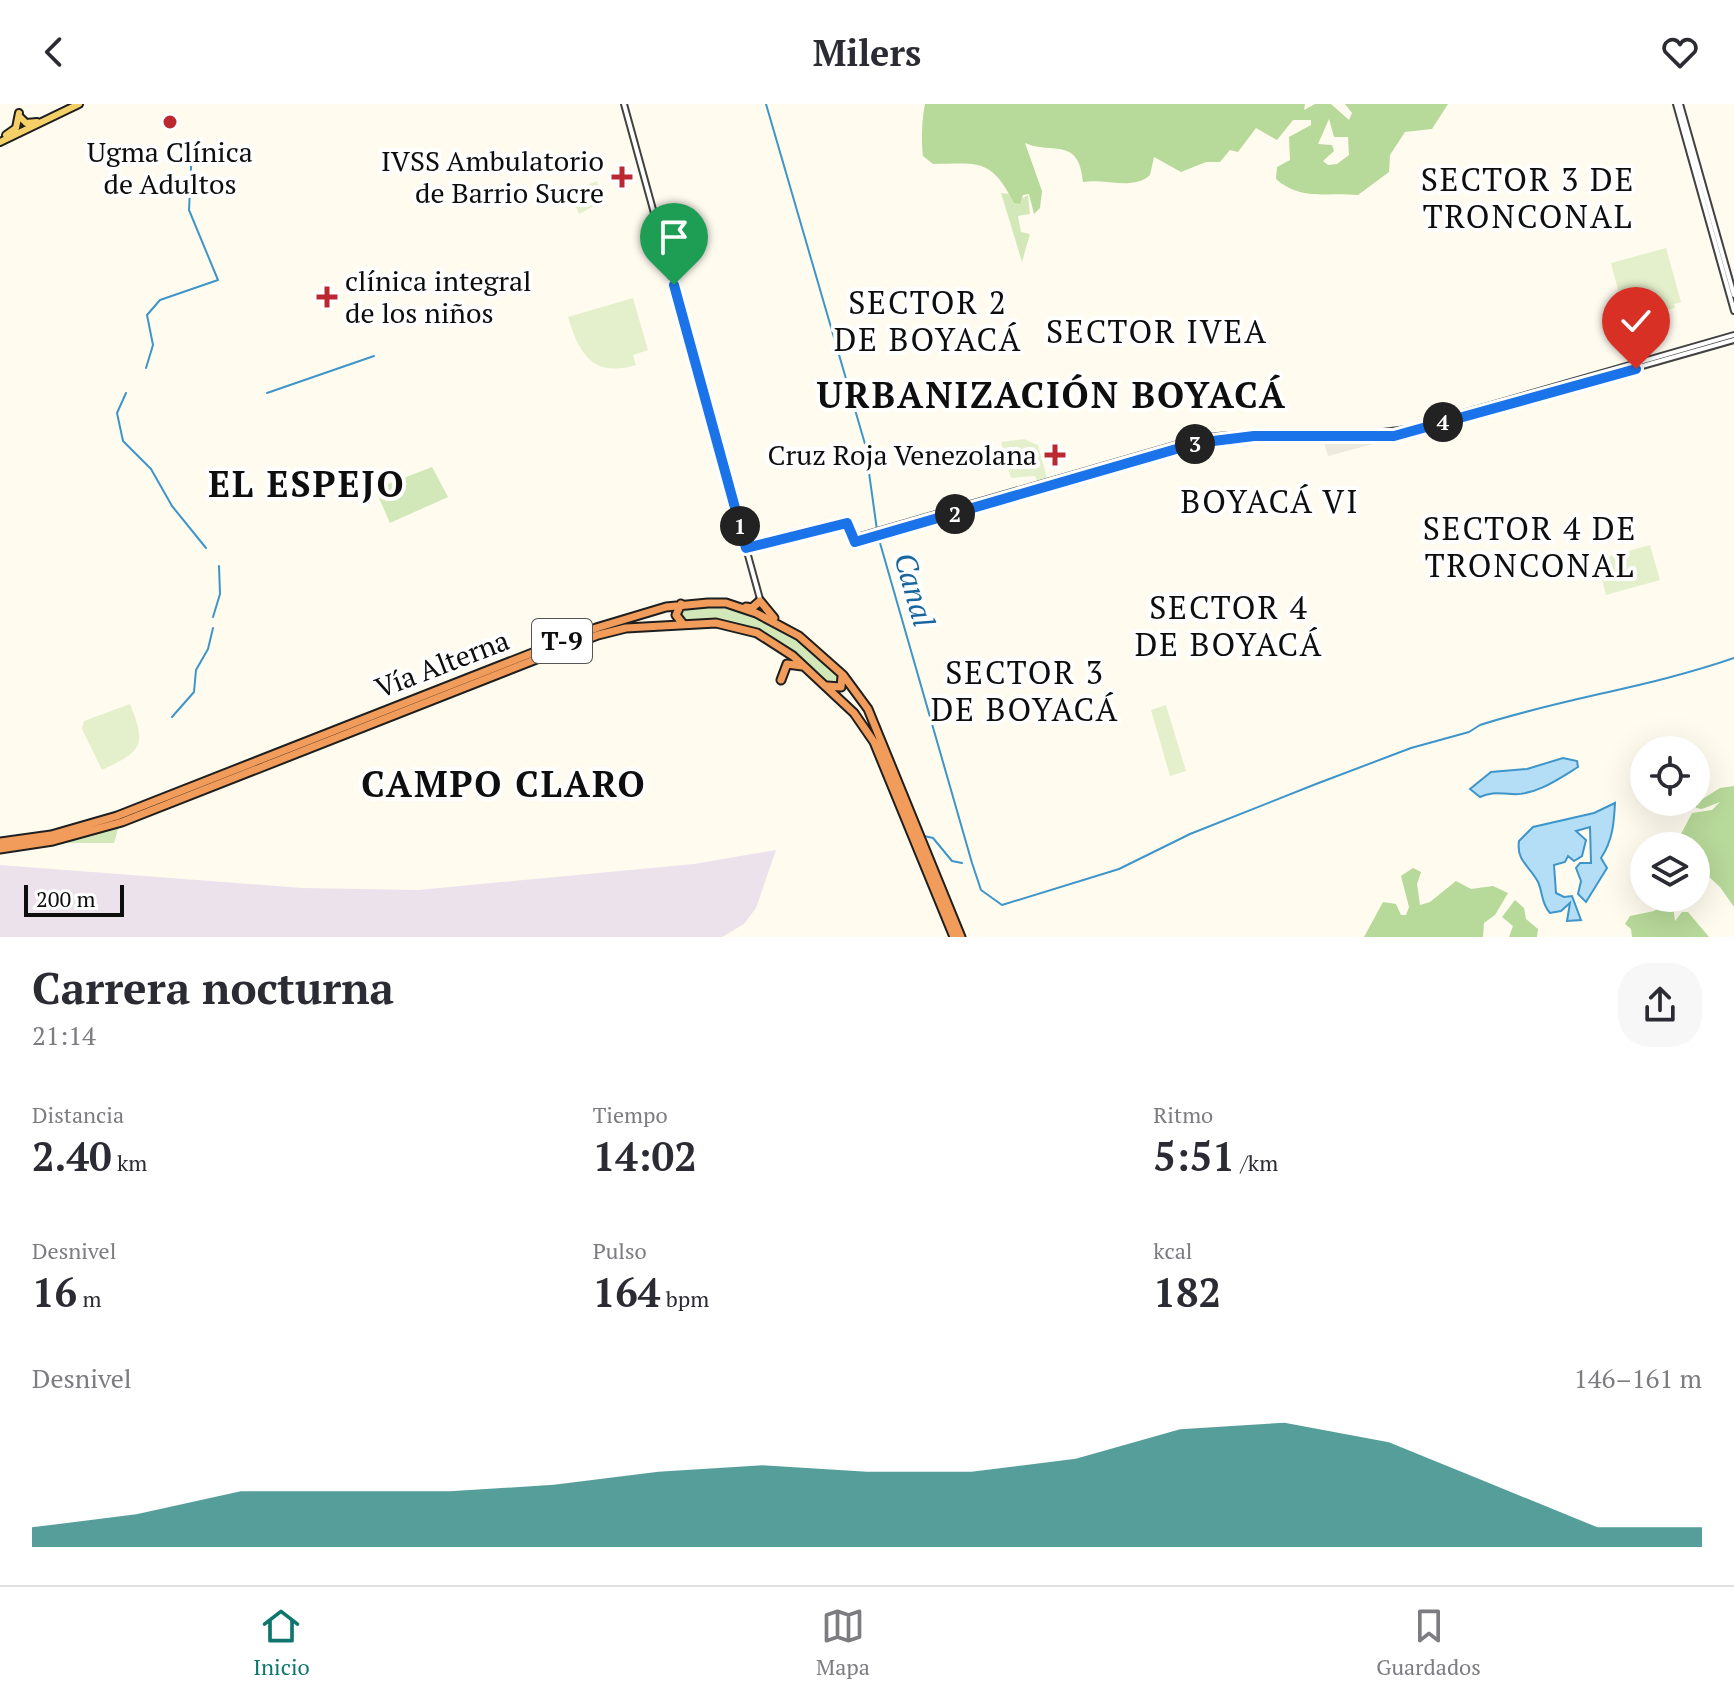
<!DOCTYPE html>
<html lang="es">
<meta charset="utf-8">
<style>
body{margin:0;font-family:"PT Serif",serif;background:#f7f7f7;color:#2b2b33;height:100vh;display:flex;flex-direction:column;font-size:30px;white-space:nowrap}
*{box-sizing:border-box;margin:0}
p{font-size:26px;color:#7c7c81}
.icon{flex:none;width:44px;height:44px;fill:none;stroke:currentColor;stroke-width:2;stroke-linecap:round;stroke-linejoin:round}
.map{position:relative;height:833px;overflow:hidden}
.side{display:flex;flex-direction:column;background:#fff;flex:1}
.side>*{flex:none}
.tools{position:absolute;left:1630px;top:632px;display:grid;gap:16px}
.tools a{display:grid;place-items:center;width:80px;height:80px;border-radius:50%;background:#fff;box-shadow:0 8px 32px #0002;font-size:40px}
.scale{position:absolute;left:24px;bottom:20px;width:100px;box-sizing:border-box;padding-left:8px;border:4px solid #0e0e0e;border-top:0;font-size:22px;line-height:28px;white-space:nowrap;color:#0e0e0e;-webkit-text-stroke:6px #fff;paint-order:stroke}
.pin{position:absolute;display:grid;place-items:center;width:68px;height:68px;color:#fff;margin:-82px -34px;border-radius:50% 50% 50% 0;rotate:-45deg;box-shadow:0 0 8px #0007}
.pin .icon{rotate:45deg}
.km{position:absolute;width:40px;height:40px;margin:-20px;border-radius:50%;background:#222;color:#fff;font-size:22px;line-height:40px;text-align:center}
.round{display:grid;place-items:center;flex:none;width:84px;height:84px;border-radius:32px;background:#f7f7f7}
.summary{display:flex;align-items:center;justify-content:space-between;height:136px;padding:0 32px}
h1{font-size:44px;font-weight:600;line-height:60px}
.metrics{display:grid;grid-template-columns:repeat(3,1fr);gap:12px;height:136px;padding:8px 32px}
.metrics div{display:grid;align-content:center}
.metrics b{font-size:40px;font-weight:600}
.metrics small{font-size:22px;font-weight:400}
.metrics p{font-size:22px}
.chart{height:224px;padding:16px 32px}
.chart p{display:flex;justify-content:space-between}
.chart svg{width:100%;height:144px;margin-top:8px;fill:#0f766e;opacity:.7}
header{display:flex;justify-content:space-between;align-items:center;height:104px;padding:0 32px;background:#fff;font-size:36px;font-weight:600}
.menu{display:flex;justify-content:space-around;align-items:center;height:112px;border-top:2px solid #e1e1e2;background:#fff;font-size:22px;color:#7c7c81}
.menu a{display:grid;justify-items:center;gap:4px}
.menu .selected{color:#0f766e}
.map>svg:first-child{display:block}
.industrial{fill:#ebe2ec}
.green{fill:#d3e8b9}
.forest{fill:#b7d999;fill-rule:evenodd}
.pitch{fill:#e4f0cb}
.plaza{fill:#eeeade}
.water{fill:#b4def5;stroke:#3d95ca;stroke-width:2}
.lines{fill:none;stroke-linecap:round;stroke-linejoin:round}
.stream{stroke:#3d95ca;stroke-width:2}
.minor-casing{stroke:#414141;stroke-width:8}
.major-casing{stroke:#1f1f1f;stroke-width:10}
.highway-casing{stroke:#1f1f1f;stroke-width:11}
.minor{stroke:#fff;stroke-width:4}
.major{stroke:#f5d068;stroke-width:6}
.highway{stroke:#f19c5a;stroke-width:7}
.route-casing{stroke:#fff;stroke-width:16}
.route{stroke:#1a73e8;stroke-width:10}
.poi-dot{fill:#bb2832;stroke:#fff;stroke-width:3}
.labels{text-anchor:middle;stroke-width:8;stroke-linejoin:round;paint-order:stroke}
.shield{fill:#fff;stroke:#565656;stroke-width:2}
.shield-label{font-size:26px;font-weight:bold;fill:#0e0e0e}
.poi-label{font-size:28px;fill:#0e0e0e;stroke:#fff;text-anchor:end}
.street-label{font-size:28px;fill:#0e0e0e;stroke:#fff}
.water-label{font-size:30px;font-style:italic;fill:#19669d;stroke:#fff}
.quarter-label{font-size:32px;letter-spacing:2px;fill:#0e0e0e;stroke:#fff}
.district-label{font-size:36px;font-weight:bold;letter-spacing:2px;fill:#0e0e0e;stroke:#fff}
</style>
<header><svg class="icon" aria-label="back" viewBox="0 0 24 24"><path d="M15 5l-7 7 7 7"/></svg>Milers<svg class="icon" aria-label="heart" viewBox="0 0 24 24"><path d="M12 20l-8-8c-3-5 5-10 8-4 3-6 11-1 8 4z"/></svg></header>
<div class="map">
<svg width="1734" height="833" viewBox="0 0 1734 833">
<rect width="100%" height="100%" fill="#fffbef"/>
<path class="industrial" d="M776,746L756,804L744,820L722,833H0V761L302,784L418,786L694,760Z"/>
<path class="green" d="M1001,89L1009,90L1014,99L1028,91L1030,110L1018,112L1021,128L1030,130L1022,158Z
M432,363L448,393L390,419L375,385Z
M711,503C766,508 802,538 841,574V579L831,582C798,551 770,526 724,517C710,514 693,519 680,514L682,504Z
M119,722L114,739H55Z"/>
<path class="forest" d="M925,0H1305L1304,6L1315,0H1331L1349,16L1352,9L1345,0H1448L1432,25L1405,28L1390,51L1389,68L1358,91C1327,88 1301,97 1276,75L1277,63L1290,56L1289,33L1311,21V16H1293L1277,36L1256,24L1238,48L1230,46L1220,58H1206L1181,68L1154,53L1150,71C1133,87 1105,74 1083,78C1079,32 1053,51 1025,39L1042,87L1040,104L1034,110L1029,90L1023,91L1020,100L1014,99C990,53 979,60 933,60L923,52C921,37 922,14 925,0ZM1329,15L1334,33H1348L1349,51L1337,60L1328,61L1323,57L1334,47L1332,41L1318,40Z
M1734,682V803L1720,783L1699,764L1696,742H1684L1680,732L1692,709L1712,706L1720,698L1702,705L1696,704V699L1720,684Z
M1413,764L1421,768L1417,780L1420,801L1430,798L1456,777L1471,785L1493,782L1508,789L1495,811L1484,819L1483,833H1364L1383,798L1396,800L1401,811H1406L1409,803L1401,772Z
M1515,796L1524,804L1526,815L1538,825L1537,833H1509L1513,822L1502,813Z
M1669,798L1673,802L1675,817L1682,808H1688L1709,833H1632L1631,825L1625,820L1630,812L1654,807Z"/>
<path class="pitch" d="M597,77L603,97L579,110L570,88Z
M1666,144L1681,198L1674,200L1675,204L1626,216L1611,159Z
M633,194L648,246L633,251L636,261C593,274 579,250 568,213Z
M1024,335L1038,341L1047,374L1037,377L1035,372L1011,374L1001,338Z
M1650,441L1660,476L1606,491L1597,456Z
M130,600C147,642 142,647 102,666L82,625L84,617Z
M1166,601L1186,667L1170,672L1151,606Z"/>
<path class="plaza" d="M1323,335L1388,336L1328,352Z"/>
<path class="water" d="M1563,654L1577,657L1578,663C1560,674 1535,692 1512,690C1501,690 1492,687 1480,693L1470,685L1491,668L1527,665Z
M1615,699C1614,718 1613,736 1601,754L1607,764L1586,798L1578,790L1581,777L1576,764L1580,759H1591L1590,723L1576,727L1586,736L1582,752L1574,757L1568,752L1565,758L1554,761L1556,789L1564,793L1572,792L1581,816L1567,817L1570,799L1561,807L1550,809C1541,799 1543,789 1538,778C1530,762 1516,757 1519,737L1533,723L1594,709Z"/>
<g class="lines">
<path class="stream" d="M766,0L865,340L877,426
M146,264L153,241L147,211L160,196L218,176L189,106L192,43
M126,289L117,309L123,337L151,365L172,402L206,444
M267,289L374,252
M878,432L972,759L981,786L1002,801L1119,765L1190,730L1316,680L1411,644L1469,628L1480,621C1564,594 1651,583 1734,554
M213,513L220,490L219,462
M172,613L194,588L196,566L208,545L213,524
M924,732L933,734L952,757L962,759"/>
<defs>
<path id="minor" d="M624,0L760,495
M1676,0L1734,207
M1680,0L1734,191
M853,434L1195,335C1266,323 1337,336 1407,325L1734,231
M746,444L847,419L855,438L1197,339C1268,327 1340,342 1410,328L1734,236"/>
<path id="major" d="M20,13L26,19L37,18
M6,31L16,24L19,9
M0,38L79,0"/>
<path id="highway" d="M681,500L676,511L683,520
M746,503L752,504L760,497L774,514
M781,576L787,560L802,562
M827,582L841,583L842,572
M0,738L51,731L117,712L596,524L666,503L708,499H726L756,509L799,532L843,571L868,605L961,833
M0,745L53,737L122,718L598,531L626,524L716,519L757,529L793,552L854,609L874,638L954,833"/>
</defs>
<use href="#minor" class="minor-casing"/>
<use href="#major" class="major-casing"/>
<use href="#highway" class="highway-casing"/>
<use href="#minor" class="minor"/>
<use href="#major" class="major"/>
<use href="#highway" class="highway"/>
</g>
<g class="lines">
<defs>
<path id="route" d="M674,181L746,444L847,419L855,438L1197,339L1254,332H1394L1636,265"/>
</defs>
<use href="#route" class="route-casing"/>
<use href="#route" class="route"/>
</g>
<g class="poi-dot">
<circle cx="170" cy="18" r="8"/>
<path d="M618 61h8v8h8v8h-8v8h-8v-8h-8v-8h8z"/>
<path d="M323 181h8v8h8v8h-8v8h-8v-8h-8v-8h8z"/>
<path d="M1051 339h8v8h8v8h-8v8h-8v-8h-8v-8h8z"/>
</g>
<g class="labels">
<rect class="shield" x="532" y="515" width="60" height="44" rx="6"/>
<g class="shield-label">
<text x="562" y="546">T-9</text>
</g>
<g class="poi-label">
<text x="170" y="58" text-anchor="middle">Ugma Clínica<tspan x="170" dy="32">de Adultos</tspan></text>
<text x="604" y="67">IVSS Ambulatorio<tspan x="604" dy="32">de Barrio Sucre</tspan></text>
<text x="345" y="187" text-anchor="start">clínica integral<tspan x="345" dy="32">de los niños</tspan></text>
<text x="1037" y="361">Cruz Roja Venezolana</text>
</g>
<g class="street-label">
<text transform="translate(442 560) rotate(-21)" y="10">Vía Alterna</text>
</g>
<g class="water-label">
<text transform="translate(914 486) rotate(74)" y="10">Canal</text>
</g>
<g class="quarter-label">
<text x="1528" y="87">SECTOR 3 DE<tspan x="1528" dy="37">TRONCONAL</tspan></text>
<text x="928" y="210">SECTOR 2<tspan x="928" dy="37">DE BOYACÁ</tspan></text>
<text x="1157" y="239">SECTOR IVEA</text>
<text x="1270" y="409">BOYACÁ VI</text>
<text x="1530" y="436">SECTOR 4 DE<tspan x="1530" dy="37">TRONCONAL</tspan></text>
<text x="1229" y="515">SECTOR 4<tspan x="1229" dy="37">DE BOYACÁ</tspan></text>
<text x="1025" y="580">SECTOR 3<tspan x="1025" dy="37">DE BOYACÁ</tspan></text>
</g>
<g class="district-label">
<text x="1052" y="304">URBANIZACIÓN BOYACÁ</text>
<text x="307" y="393">EL ESPEJO</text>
<text x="504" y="693">CAMPO CLARO</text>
</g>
</g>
</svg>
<div class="tools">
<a><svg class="icon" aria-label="locate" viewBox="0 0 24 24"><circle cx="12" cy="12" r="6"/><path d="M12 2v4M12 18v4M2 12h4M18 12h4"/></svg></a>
<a><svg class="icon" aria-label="layers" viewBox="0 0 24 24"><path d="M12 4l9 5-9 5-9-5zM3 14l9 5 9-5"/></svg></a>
</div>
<div class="scale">200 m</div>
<div class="pin" style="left:674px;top:181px;background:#1e9e55"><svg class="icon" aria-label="arrive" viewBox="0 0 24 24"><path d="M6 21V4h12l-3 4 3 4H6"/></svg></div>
<div class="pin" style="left:1636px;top:265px;background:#d93025"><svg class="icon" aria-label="check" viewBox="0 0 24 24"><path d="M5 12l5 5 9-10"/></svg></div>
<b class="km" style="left:740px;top:422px">1</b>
<b class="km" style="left:955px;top:410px">2</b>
<b class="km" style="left:1195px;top:340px">3</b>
<b class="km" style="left:1443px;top:318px">4</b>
</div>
<section class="side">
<div class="summary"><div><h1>Carrera nocturna</h1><p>21:14</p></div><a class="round"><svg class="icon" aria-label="share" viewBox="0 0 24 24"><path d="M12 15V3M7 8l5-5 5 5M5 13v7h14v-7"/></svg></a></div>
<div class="metrics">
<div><p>Distancia</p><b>2.40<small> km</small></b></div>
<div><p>Tiempo</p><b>14:02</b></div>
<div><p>Ritmo</p><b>5:51<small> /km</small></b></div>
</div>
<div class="metrics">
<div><p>Desnivel</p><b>16<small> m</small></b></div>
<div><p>Pulso</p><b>164<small> bpm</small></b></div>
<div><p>kcal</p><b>182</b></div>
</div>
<div class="chart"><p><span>Desnivel</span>146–161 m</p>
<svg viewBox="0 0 160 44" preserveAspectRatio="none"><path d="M0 44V38L10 34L20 27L30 27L40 27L50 25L60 21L70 19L80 21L90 21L100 17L110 8L120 6L130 12L140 25L150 38L160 38V44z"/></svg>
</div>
</section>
<nav class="menu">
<a class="selected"><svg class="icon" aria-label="home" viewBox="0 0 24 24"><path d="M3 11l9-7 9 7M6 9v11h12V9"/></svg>Inicio</a>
<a><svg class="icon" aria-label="map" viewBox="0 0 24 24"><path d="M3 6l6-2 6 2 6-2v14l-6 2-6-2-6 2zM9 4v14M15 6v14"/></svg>Mapa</a>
<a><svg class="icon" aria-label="saved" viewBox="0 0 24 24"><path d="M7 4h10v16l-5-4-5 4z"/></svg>Guardados</a>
</nav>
